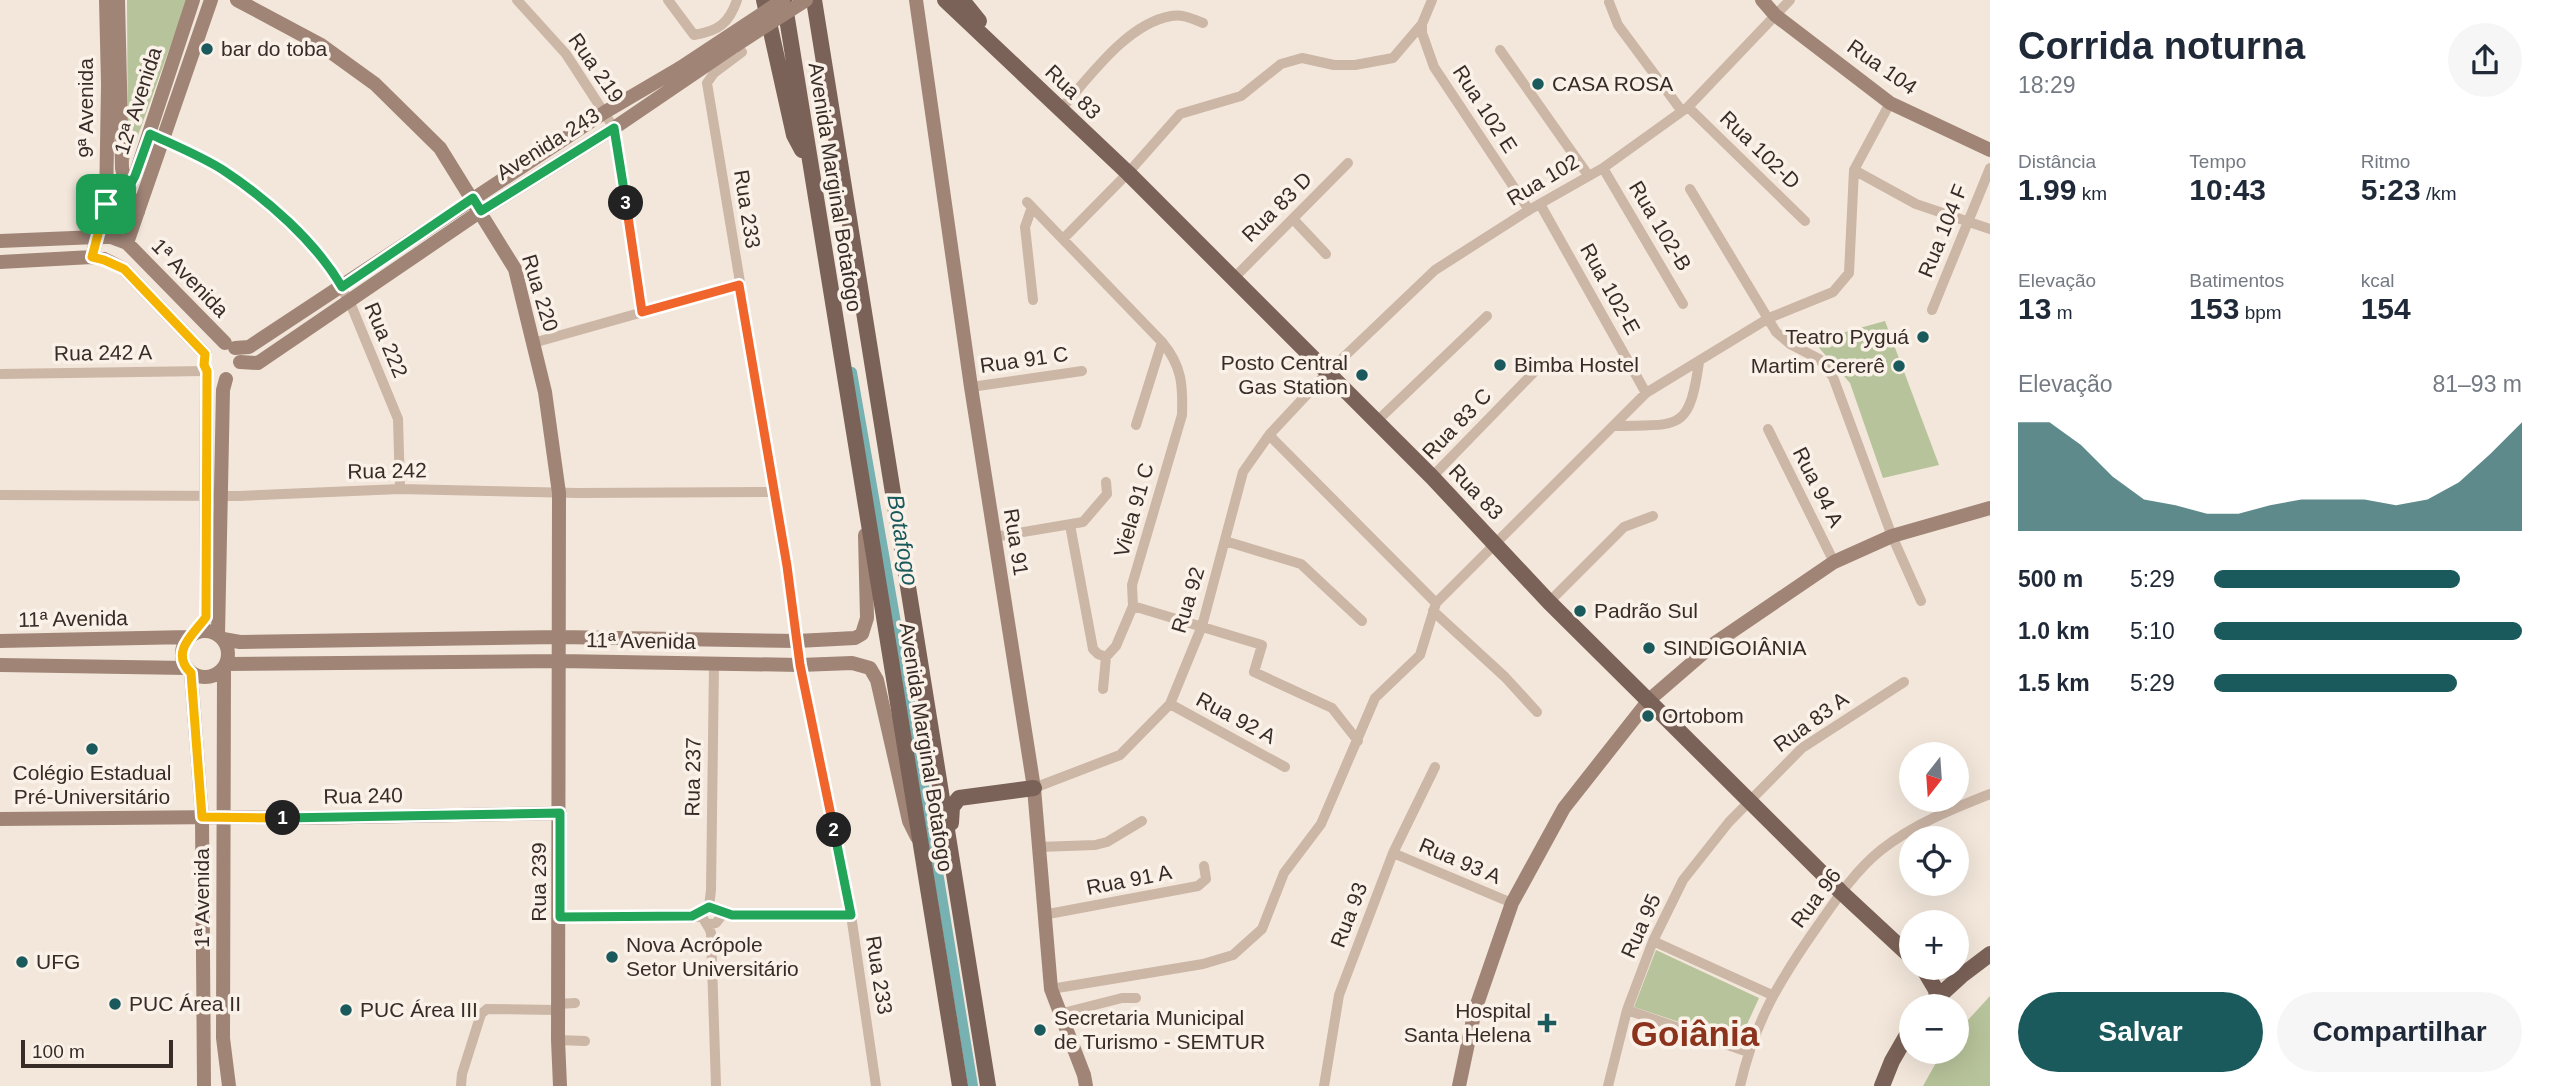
<!DOCTYPE html>
<html lang="pt">
<meta charset="utf-8">
<style>
body{margin:0;font-family:Arial,sans-serif;background:#f6f6f7;color:#1f2937;height:100vh;display:flex;flex-direction:column;font-size:26px;white-space:nowrap}
*{box-sizing:border-box;margin:0}
p{font-size:23px;color:#747a83}
.icon{flex:none;width:38px;height:38px;fill:none;stroke:currentColor;stroke-width:2;stroke-linecap:round;stroke-linejoin:round}
.map{position:relative;flex:1;overflow:hidden}
.details{display:flex;flex-direction:column;background:#fff;width:560px}
.details>*{flex:none}
.needle{width:46px;rotate:197deg}
.controls{position:absolute;left:1899px;top:742px;display:grid;gap:14px}
.controls a{display:grid;place-items:center;width:70px;height:70px;border-radius:50%;background:#fff;box-shadow:0 7px 28px #0002;font-size:35px}
.scale{position:absolute;left:21px;bottom:18px;width:152px;box-sizing:border-box;padding-left:7px;border:4px solid #382c28;border-top:0;font-size:19px;line-height:24px;white-space:nowrap;color:#382c28;-webkit-text-stroke:5px #faf1e8;paint-order:stroke}
.pin{position:absolute;display:grid;place-items:center;width:60px;height:60px;color:#fff;margin:-30px;border-radius:14px;box-shadow:0 4px 10px #0006}
.km{position:absolute;width:35px;height:35px;margin:-18px;border-radius:50%;background:#222;color:#fff;font-size:19px;line-height:35px;text-align:center}
.round{display:grid;place-items:center;flex:none;width:74px;height:74px;border-radius:37px;background:#f6f6f7}
.overview{display:flex;align-items:center;justify-content:space-between;height:119px;padding:0 28px}
h1{font-size:38px;font-weight:700;line-height:52px}
.stats{display:grid;grid-template-columns:repeat(3,1fr);gap:10px;height:119px;padding:7px 28px}
.stats div{display:grid;align-content:center}
.stats b{font-size:30px;font-weight:700}
.stats small{font-size:19px;font-weight:400}
.stats p{font-size:19px}
.chart{height:196px;padding:14px 28px}
.chart p{display:flex;justify-content:space-between}
.chart svg{width:100%;height:126px;margin-top:7px;fill:#1b5a5c;opacity:.7}
.action{display:flex;gap:14px;margin-top:auto;padding:14px 28px}
.action a{flex:1;height:80px;border-radius:42px;background:#1b5a5c;color:#fff;font-size:28px;font-weight:700;line-height:80px;text-align:center}
.action a+a{background:#f6f6f7;color:#1f2937}
ul{padding:0 28px;list-style:none;font-size:23px}
li{display:grid;grid-template-columns:112px 84px 1fr;align-items:center;height:52px}
li i{height:18px;border-radius:9px;background:#1b5a5c}
main{display:flex;flex:1;min-height:0}
.map>svg:first-child{display:block}
.green{fill:#b7c39a}
.lines{fill:none;stroke-linecap:round;stroke-linejoin:round}
.canal{stroke:#78b1b2;stroke-width:10}
.street{stroke:#ccb6a6;stroke-width:10}
.secondary{stroke:#a08577;stroke-width:14}
.primary{stroke:#7b6258;stroke-width:16}
.secondary-bridge{stroke:#a08577;stroke-width:14}
.split-1-casing{stroke:#fff;stroke-width:14}
.split-2-casing{stroke:#fff;stroke-width:14}
.split-3-casing{stroke:#fff;stroke-width:14}
.split-4-casing{stroke:#fff;stroke-width:14}
.split-1{stroke:#f5b400;stroke-width:9}
.split-2{stroke:#22a559;stroke-width:9}
.split-3{stroke:#f0652b;stroke-width:9}
.split-4{stroke:#22a559;stroke-width:9}
.poi-dot{fill:#1b5a5c;stroke:#faf1e8;stroke-width:2.5}
.labels{text-anchor:middle;stroke-width:7;stroke-linejoin:round;paint-order:stroke}
.poi-label{font-size:21px;fill:#382c28;stroke:#faf1e8;text-anchor:start}
.street-label{font-size:21px;fill:#382c28;stroke:#faf1e8}
.water-label{font-size:23px;font-style:italic;fill:#1b5a5c;stroke:#faf1e8}
.town-label{font-size:35px;font-weight:bold;fill:#8b331c;stroke:#faf1e8}
</style>
<main>
<div class="map">
<svg width="1990" height="1086" viewBox="0 0 1990 1086">
<rect width="100%" height="100%" fill="#f3e7db"/>
<path class="green" d="M127,0H187L128,163Z
M1885,321L1939,465L1883,478L1850,383L1813,341Z
M1656,950L1759,998L1739,1042L1634,1007Z
M1990,996V1086H1923L1942,1052H1956L1957,1032Z"/>
<g class="lines">
<path class="canal" d="M852,372L914,725L973,1086"/>
<path class="street" d="M517,0L566,54L614,128L642,312
M668,0L694,35C719,31 729,23 737,0
M1609,2L1618,25L1681,110
M1422,24V33L1434,67L1529,210
M1500,50L1588,175
M742,52L714,73L707,83L787,566L800,665L851,915L876,1086
M1688,107L1805,221
M1060,110C1089,78 1126,24 1171,16C1183,14 1193,19 1203,23
M158,138L222,169L271,207L303,237L334,274L351,305L398,419L400,489
M1603,168L1683,304
M1854,170L1916,204L1990,229
M1690,189L1776,332L1790,344L1819,359L1833,377L1892,536L1921,601
M1027,202L1162,342C1182,366 1183,385 1182,415L1132,585L1133,606L1116,646L1106,657L1103,689
M1540,204L1646,393
M1032,207L1025,227L1033,300
M1293,219L1326,254
M1063,239L1128,173L1180,114L1241,96L1281,64L1302,58L1334,65H1355L1393,58L1422,24L1432,0
M1233,279L1348,163
M1932,310L1990,168
M533,343L739,285
M0,374L206,371
M971,387L1082,371
M1376,422L1487,316
M1136,425L1162,342
M1613,426C1678,424 1689,434 1699,362
M1768,429L1834,562
M1269,435L1436,603
M1432,477L1538,368
M0,495L239,496L400,489L579,493L775,492
M1070,525L1093,649L1098,654L1106,657
M994,537L1083,522L1107,494L1106,482
M1225,541L1301,564L1362,621
M1549,602L1624,527L1653,516
M1133,606L1262,645L1254,672L1332,708L1358,741
M1433,611L1505,677L1537,712
M1170,704L1285,767
M1034,788L1120,755L1170,704L1202,626L1243,472L1269,435L1327,373L1435,270L1529,210L1603,168L1688,107L1790,0
M1039,847L1095,845L1107,842L1142,821
M1393,853L1512,903
M709,907L711,890L714,664
M719,912L732,915H851
M1043,915L1198,886L1206,879L1204,866
M560,917H702
M709,924L716,923L720,918L719,912L713,907L705,909L702,914C703,922 709,925 711,933L716,1086
M1653,941L1772,995
M1051,989L1203,964L1233,955L1262,929L1284,873L1321,824L1375,698L1420,655L1436,603L1646,393L1769,318L1833,292L1849,273L1854,170L1890,103
M558,1004L575,1003
M1627,1010L1748,1052
M1059,1014L1122,998H1136
M558,1040L585,1041
M461,1086L462,1074L481,1014L487,1009L558,1010
M1324,1086L1339,995L1393,853L1435,767
M1608,1086L1627,1010L1653,941L1683,880L1729,822L1802,748L1904,682
M1740,1086C1755,1020 1781,978 1819,924C1837,898 1856,870 1881,850C1914,824 1952,809 1990,794"/>
<path class="secondary" d="M118,0L122,168L127,191L138,212
M237,0L321,45L375,84L440,148L515,269L545,392L559,493L558,1040L560,1086
M916,0L971,387L1034,788L1051,989L1084,1075L1086,1086
M1762,0L1775,15L1890,103L1990,150
M106,204L127,191L135,176L193,0
M0,241L97,237H111L127,243L225,343
M127,243L211,0
M92,257L106,204L108,84L106,0
M0,262L92,257L104,259L124,269L205,354
M235,348L249,347L605,112L680,68
M240,362L258,363L481,211L614,128L736,45
M182 654a23 23 0 1 1 46 0a23 23 0 1 1-46 0Z
M195,633L206,617L207,371
M218,635L223,390L226,379
M223,639L240,642L560,637L797,641L855,638L862,634L867,618L865,535
M0,641L189,637
M226,664L560,661L800,665L852,663L870,668L877,680L909,821L917,837
M0,665L187,668
M224,668L223,1038L229,1086
M191,673L202,817L204,1086
M0,819L222,817L304,818L560,813
M1459,1086L1475,1010L1512,903L1564,808L1649,700L1715,643L1834,562L1892,536L1990,508"/>
<path class="primary" d="M764,0L794,135L802,150
M784,0L960,1086
M814,0L988,1086
M945,0L1128,173L1432,477L1549,602L1841,892L1911,957
M962,0L979,21
M951,823L952,807L959,798L1034,788
M1923,968L1936,990L1937,998
M1928,1006L1961,976L1990,954
M1882,1086L1892,1061L1911,1028"/>
<path class="secondary-bridge" d="M736,45L806,0
M680,68L783,0"/>
</g>
<g class="lines">
<defs>
<path id="split-1" d="M106,204L92,257L104,260L124,269L205,354L204,365L207,371L206,617C194,634 169,652 191,673L202,817L283,818"/>
<path id="split-2" d="M283,818L560,813V917L692,916L709,907L732,915H851L834,830"/>
<path id="split-3" d="M626,203L642,312L739,285L787,566L800,665L834,830"/>
<path id="split-4" d="M106,204L127,191L135,176L150,134C174,145 201,156 223,170C267,199 315,241 342,287L473,198L481,211L614,128L626,203"/>
</defs>
<use href="#split-1" class="split-1-casing"/>
<use href="#split-2" class="split-2-casing"/>
<use href="#split-3" class="split-3-casing"/>
<use href="#split-4" class="split-4-casing"/>
<use href="#split-1" class="split-1"/>
<use href="#split-2" class="split-2"/>
<use href="#split-3" class="split-3"/>
<use href="#split-4" class="split-4"/>
</g>
<g class="poi-dot">
<circle cx="207" cy="49" r="7"/>
<circle cx="1538" cy="84" r="7"/>
<circle cx="1923" cy="337" r="7"/>
<circle cx="1500" cy="365" r="7"/>
<circle cx="1899" cy="366" r="7"/>
<circle cx="1362" cy="375" r="7"/>
<circle cx="1580" cy="611" r="7"/>
<circle cx="1649" cy="648" r="7"/>
<circle cx="1648" cy="716" r="7"/>
<circle cx="92" cy="749" r="7"/>
<circle cx="612" cy="957" r="7"/>
<circle cx="22" cy="962" r="7"/>
<circle cx="115" cy="1004" r="7"/>
<circle cx="346" cy="1010" r="7"/>
<path d="M1543.5 1012.5h7v7h7v7h-7v7h-7v-7h-7v-7h7z"/>
<circle cx="1040" cy="1030" r="7"/>
</g>
<g class="labels">
<g class="poi-label">
<text x="221" y="56">bar do toba</text>
<text x="1552" y="91">CASA ROSA</text>
<text x="1909" y="344" text-anchor="end">Teatro Pyguá</text>
<text x="1348" y="370" text-anchor="end">Posto Central<tspan x="1348" dy="24">Gas Station</tspan></text>
<text x="1514" y="372">Bimba Hostel</text>
<text x="1885" y="373" text-anchor="end">Martim Cererê</text>
<text x="1594" y="618">Padrão Sul</text>
<text x="1663" y="655">SINDIGOIÂNIA</text>
<text x="1662" y="723">Ortobom</text>
<text x="92" y="780" text-anchor="middle">Colégio Estadual<tspan x="92" dy="24">Pré-Universitário</tspan></text>
<text x="626" y="952">Nova Acrópole<tspan x="626" dy="24">Setor Universitário</tspan></text>
<text x="36" y="969">UFG</text>
<text x="129" y="1011">PUC Área II</text>
<text x="360" y="1017">PUC Área III</text>
<text x="1531" y="1018" text-anchor="end">Hospital<tspan x="1531" dy="24">Santa Helena</tspan></text>
<text x="1054" y="1025">Secretaria Municipal<tspan x="1054" dy="24">de Turismo - SEMTUR</tspan></text>
</g>
<g class="street-label">
<text transform="translate(1882 67) rotate(35)" y="7">Rua 104</text>
<text transform="translate(596 68) rotate(55)" y="7">Rua 219</text>
<text transform="translate(1073 92) rotate(44)" y="7">Rua 83</text>
<text transform="translate(138 101) rotate(-72)" y="7">12ª Avenida</text>
<text transform="translate(86 108) rotate(-90)" y="7">9ª Avenida</text>
<text transform="translate(1485 109) rotate(57)" y="7">Rua 102 E</text>
<text transform="translate(548 144) rotate(-32)" y="7">Avenida 243</text>
<text transform="translate(1760 150) rotate(44)" y="7">Rua 102-D</text>
<text transform="translate(1543 180) rotate(-31)" y="7">Rua 102</text>
<text transform="translate(835 187) rotate(81)" y="7">Avenida Marginal Botafogo</text>
<text transform="translate(1277 207) rotate(-45)" y="7">Rua 83 D</text>
<text transform="translate(747 209) rotate(81)" y="7">Rua 233</text>
<text transform="translate(1660 226) rotate(59)" y="7">Rua 102-B</text>
<text transform="translate(1943 231) rotate(-68)" y="7">Rua 104 F</text>
<text transform="translate(190 278) rotate(46)" y="7">1ª Avenida</text>
<text transform="translate(1610 289) rotate(61)" y="7">Rua 102-E</text>
<text transform="translate(540 293) rotate(73)" y="7">Rua 220</text>
<text transform="translate(386 340) rotate(67)" y="7">Rua 222</text>
<text transform="translate(103 353) rotate(-1)" y="7">Rua 242 A</text>
<text transform="translate(1024 360) rotate(-8)" y="7">Rua 91 C</text>
<text transform="translate(1457 424) rotate(-46)" y="7">Rua 83 C</text>
<text transform="translate(387 471) rotate(-1)" y="7">Rua 242</text>
<text transform="translate(1818 487) rotate(63)" y="7">Rua 94 A</text>
<text transform="translate(1476 492) rotate(46)" y="7">Rua 83</text>
<text transform="translate(1134 510) rotate(-74)" y="7">Viela 91 C</text>
<text transform="translate(1016 542) rotate(81)" y="7">Rua 91</text>
<text transform="translate(1188 600) rotate(-73)" y="7">Rua 92</text>
<text transform="translate(73 619) rotate(-1)" y="7">11ª Avenida</text>
<text transform="translate(641 641) rotate(1)" y="7">11ª Avenida</text>
<text transform="translate(1236 718) rotate(28)" y="7">Rua 92 A</text>
<text transform="translate(1811 722) rotate(-36)" y="7">Rua 83 A</text>
<text transform="translate(926 747) rotate(81)" y="7">Avenida Marginal Botafogo</text>
<text transform="translate(693 777) rotate(-89)" y="7">Rua 237</text>
<text transform="translate(363 796) rotate(-1)" y="7">Rua 240</text>
<text transform="translate(1460 861) rotate(23)" y="7">Rua 93 A</text>
<text transform="translate(1129 880) rotate(-11)" y="7">Rua 91 A</text>
<text transform="translate(539 882) rotate(-90)" y="7">Rua 239</text>
<text transform="translate(202 898) rotate(-90)" y="7">1ª Avenida</text>
<text transform="translate(1816 898) rotate(-53)" y="7">Rua 96</text>
<text transform="translate(1349 915) rotate(-69)" y="7">Rua 93</text>
<text transform="translate(1641 926) rotate(-66)" y="7">Rua 95</text>
<text transform="translate(879 975) rotate(81)" y="7">Rua 233</text>
</g>
<g class="water-label">
<text transform="translate(903 540) rotate(80)" y="8">Botafogo</text>
</g>
<g class="town-label">
<text x="1695" y="1046">Goiânia</text>
</g>
</g>
</svg>
<div class="controls">
<a><svg class="needle" viewBox="-14 -14 28 28"><path d="M0-13l5 13h-10z" fill="#e53935"/><path d="M0 13l5-13h-10z" fill="#747a83"/></svg></a>
<a><svg class="icon" aria-label="locate" viewBox="0 0 24 24"><circle cx="12" cy="12" r="6"/><path d="M12 2v4M12 18v4M2 12h4M18 12h4"/></svg></a>
<a>+</a>
<a>−</a>
</div>
<div class="scale">100 m</div>
<div class="pin" style="left:106px;top:204px;background:#1e9e55"><svg class="icon" aria-label="arrive" viewBox="0 0 24 24"><path d="M6 21V4h12l-3 4 3 4H6"/></svg></div>
<b class="km" style="left:283px;top:818px">1</b>
<b class="km" style="left:834px;top:830px">2</b>
<b class="km" style="left:626px;top:203px">3</b>
</div>
<section class="details">
<div class="overview"><div><h1>Corrida noturna</h1><p>18:29</p></div><a class="round"><svg class="icon" aria-label="share" viewBox="0 0 24 24"><path d="M12 15V3M7 8l5-5 5 5M5 13v7h14v-7"/></svg></a></div>
<div class="stats">
<div><p>Distância</p><b>1.99<small> km</small></b></div>
<div><p>Tempo</p><b>10:43</b></div>
<div><p>Ritmo</p><b>5:23<small> /km</small></b></div>
</div>
<div class="stats">
<div><p>Elevação</p><b>13<small> m</small></b></div>
<div><p>Batimentos</p><b>153<small> bpm</small></b></div>
<div><p>kcal</p><b>154</b></div>
</div>
<div class="chart"><p><span>Elevação</span>81–93 m</p>
<svg viewBox="0 0 160 44" preserveAspectRatio="none"><path d="M0 44V6L10 6L20 14L30 25L40 33L50 35L60 38L70 38L80 35L90 33L100 33L110 33L120 35L130 33L140 27L150 17L160 6V44z"/></svg>
</div>
<ul>
<li><b>500 m</b>5:29<i style="width:80%"></i></li>
<li><b>1.0 km</b>5:10<i style="width:100%"></i></li>
<li><b>1.5 km</b>5:29<i style="width:79%"></i></li>
</ul>
<div class="action"><a>Salvar</a><a>Compartilhar</a></div>
</section>
</main>
